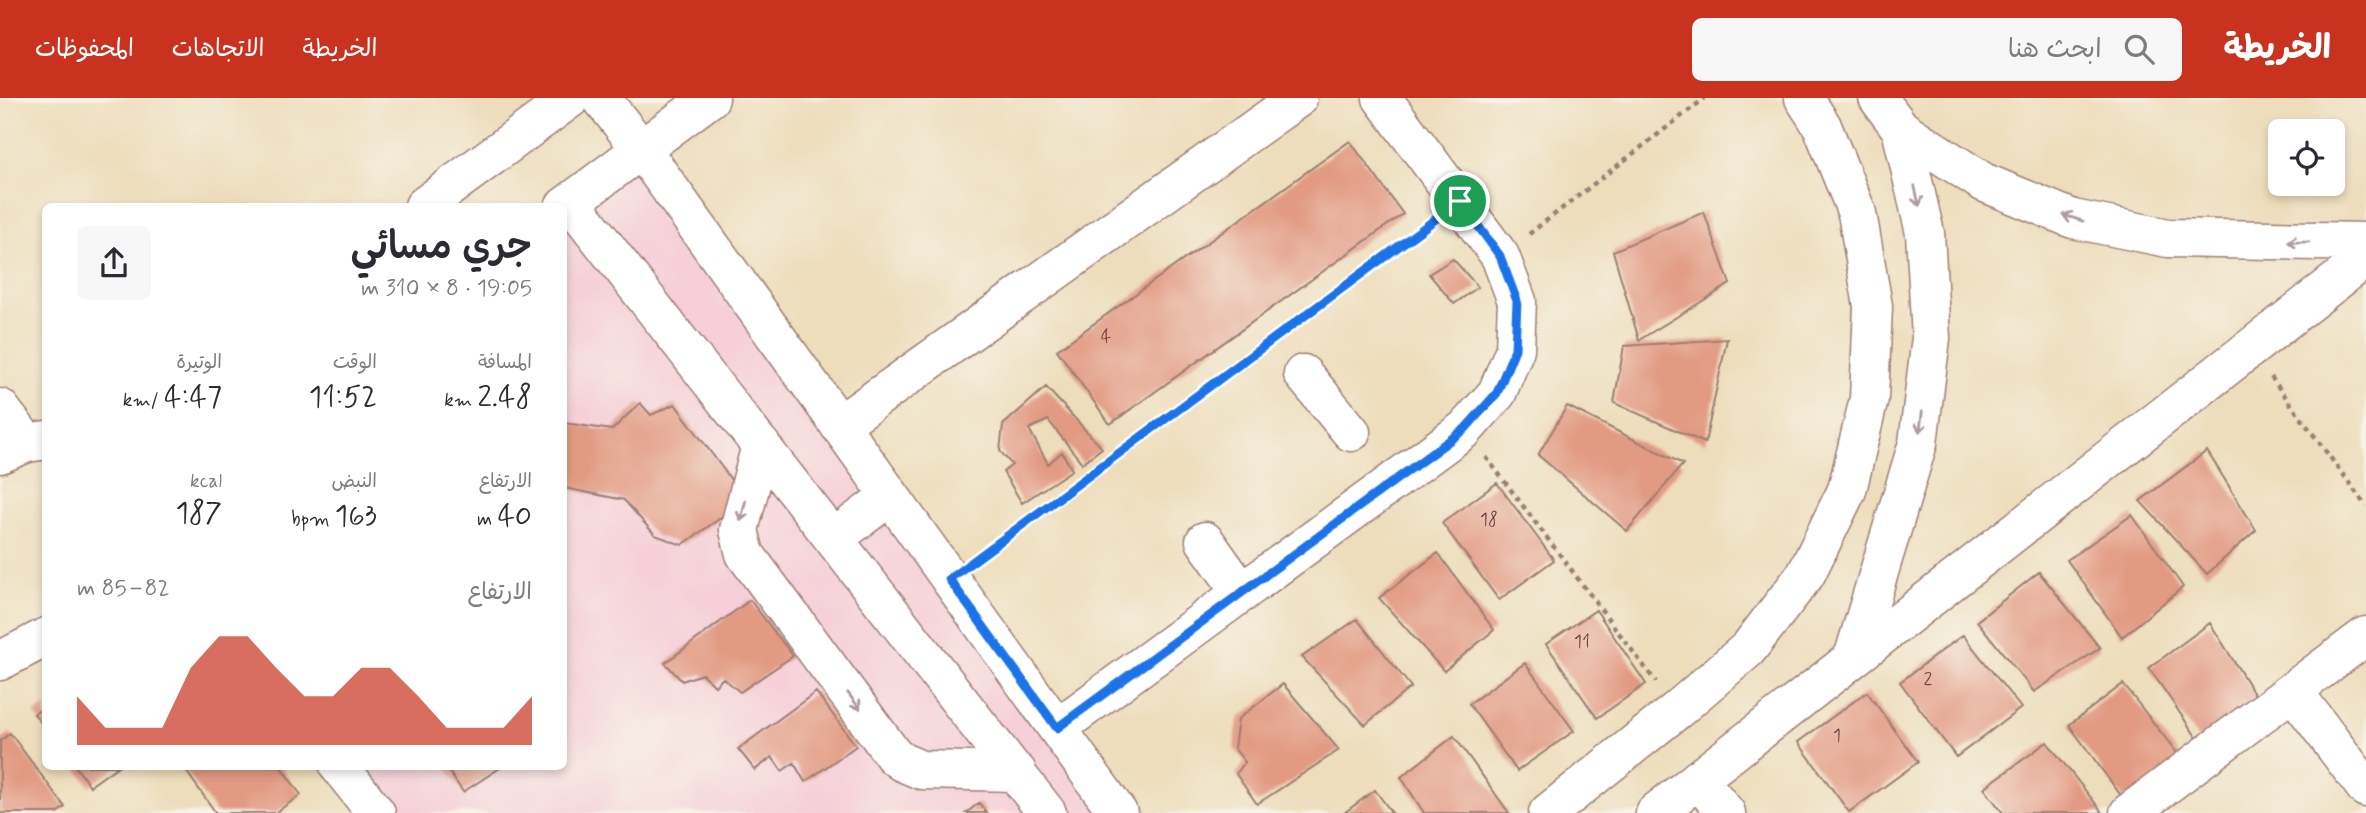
<!DOCTYPE html>
<html lang="ar">
<meta charset="utf-8">
<style>
body{margin:0;font-family:Mynerve,"Playpen Sans Arabic",sans-serif;background:#f7f7f7;color:#2b2b33;direction:rtl;height:100vh;display:flex;flex-direction:column;font-size:26px;white-space:nowrap}
*{box-sizing:border-box;margin:0}
p{font-size:23px;color:#7c7c81}
.icon{flex:none;width:38px;height:38px;fill:none;stroke:currentColor;stroke-width:2;stroke-linecap:round;stroke-linejoin:round}
.map{position:relative;flex:1;overflow:hidden;direction:ltr}
.side{position:absolute;left:42px;top:105px;width:525px;height:567px;display:flex;flex-direction:column;background:#fff;border-radius:10px;box-shadow:0 4px 10px #0003;direction:rtl}
.side>*{flex:none}
.buttons{position:absolute;left:2268px;top:21px;display:grid;gap:14px}
.buttons a{display:grid;place-items:center;width:77px;height:77px;border-radius:10px;background:#fff;box-shadow:0 4px 10px #0003;font-size:35px}
.pin{position:absolute;display:grid;place-items:center;width:60px;height:60px;color:#fff;margin:-30px;border:4px solid #fff;border-radius:50%;box-shadow:0 2px 7px #0007}
.round{display:grid;place-items:center;flex:none;width:74px;height:74px;border-radius:10px;background:#f7f7f7}
.headline{display:flex;align-items:center;justify-content:space-between;height:119px;padding:0 35px}
h1{font-size:38px;font-weight:600;line-height:52px}
.stats{display:grid;grid-template-columns:repeat(3,1fr);gap:10px;height:119px;padding:7px 35px}
.stats div{display:grid;align-content:center}
.stats b{font-size:30px;font-weight:600}
.stats small{font-size:19px;font-weight:400}
.stats p{font-size:19px}
.chart{height:196px;padding:14px 35px}
.chart p{display:flex;justify-content:space-between}
.chart svg{width:100%;height:126px;margin-top:7px;fill:#c8321e;opacity:.7}
header{display:flex;align-items:center;gap:42px;box-sizing:border-box;height:98px;padding:0 35px;background:#c8321e;color:#fff}
header strong{font-size:33px}
nav{display:flex;gap:38px;margin-inline-start:auto;font-size:24px}
.search{width:490px;height:63px;background:#f7f7f7;display:flex;align-items:center;gap:18px;box-sizing:border-box;padding:0 24px;border-radius:10px;color:#7c7c81;font-size:26px}
.map>svg:first-child{display:block}
.built{fill:#f6cfd8}
.building{fill:#e29a82}
.lines{fill:none;stroke-linecap:round;stroke-linejoin:round}
.minor-casing{stroke:#9c7e73;stroke-width:41}
.path{stroke:#9c7e73;stroke-width:4.5;stroke-dasharray:5 5;stroke-linecap:butt}
.minor{stroke:#fff;stroke-width:38}
.oneway{stroke:#ae9aa0}
.route-casing{stroke:#fff;stroke-width:14}
.route{stroke:#1a73e8;stroke-width:9}
.labels{text-anchor:middle;stroke-width:7;stroke-linejoin:round;paint-order:stroke}
.number-label{font-size:18px;fill:#703e41}
</style>
<header>
<strong>الخريطة</strong>
<div class="search"><svg class="icon" aria-label="search" viewBox="0 0 24 24"><circle cx="10" cy="10" r="6"/><path d="M15 15l6 6"/></svg>ابحث هنا</div>
<nav><a>الخريطة</a><a>الاتجاهات</a><a>المحفوظات</a></nav>
</header>
<div class="map">
<svg width="2366" height="715" viewBox="0 0 2366 715">
<rect width="100%" height="100%" fill="#f7f3e8"/>
<filter id="ink" filterUnits="userSpaceOnUse"><feTurbulence type="fractalNoise" baseFrequency=".0143" numOctaves="2"/><feDisplacementMap in="SourceGraphic" scale="14" xChannelSelector="R" yChannelSelector="G"/><feConvolveMatrix kernelMatrix="1 2 1 2 8 2 1 2 1" color-interpolation-filters="sRGB"/></filter>
<filter id="wash" filterUnits="userSpaceOnUse"><feTurbulence type="fractalNoise" baseFrequency=".00686" numOctaves="4" result="noise"/><feDisplacementMap in="SourceGraphic" scale="28" xChannelSelector="R" yChannelSelector="G"/><feGaussianBlur stdDeviation="1.57" result="paint"/><feColorMatrix in="noise" values="0 0 0 0 0 0 0 0 0 0 0 0 0 0 0 0 0 1.4 0 .05"/><feComposite in="paint" operator="in"/></filter>
<g filter="url(#wash)">
<rect width="100%" height="100%" fill="#edddbb"/>
<path class="built" d="M648,38L1117,715H392L356,669L564,668V108Z"/>
<g id="blocks">
<path class="building" d="M1350,43L1403,116L1110,326L1057,252Z
M1704,114L1730,186L1639,242L1613,153Z
M1453,161L1478,189L1454,206L1429,176Z
M1727,241L1705,345L1614,305L1624,248Z
M1046,289L1102,350L1082,365L1048,322L1029,331L1048,366L1062,354L1072,372L1022,405L1003,374L1012,367L1000,353L1003,327Z
M640,305L651,317L675,306L746,402L682,447L655,437L624,402L564,390V325L612,332Z
M1567,308L1683,366L1627,433L1538,357Z
M2207,353L2256,432L2207,476L2140,403Z
M1497,385L1554,462L1499,502L1442,425Z
M2132,417L2183,489L2122,539L2067,462Z
M1438,455L1494,532L1444,573L1379,500Z
M2039,474L2100,550L2034,594L1977,523Z
M750,502L793,558L740,594L723,580L715,588L702,576L682,583L665,565Z
M1596,512L1646,586L1597,620L1546,546Z
M1357,521L1411,589L1365,627L1302,559Z
M2210,525L2263,610L2206,653L2149,570Z
M1963,537L2021,610L1956,659L1900,584Z
M1525,565L1574,633L1517,673L1469,606Z
M1283,586L1339,652L1257,706L1236,676L1245,664L1234,650L1238,621Z
M2123,586L2185,665L2128,707L2069,627Z
M816,594L856,648L805,684L794,665L782,673L772,659L755,672L738,651Z
M1867,594L1918,664L1849,714L1798,644Z
M46,608V631L34,616Z
M10,635L65,709L57,715H0V643Z
M1454,638L1509,715H1424L1401,679Z
M2047,644L2103,715H2003L1984,690Z
M75,668H118L90,688Z
M186,668H280L301,697L275,715H216L184,670Z
M445,668H503L463,694Z
M1375,692L1392,715H1344Z
M979,705L987,715H966Z"/>
</g>
</g>
<g filter="url(#ink)">
<use href="#blocks" fill-opacity="0" stroke="#9c7e73" stroke-width="2"/>
<g class="lines">
<defs>
<path id="minor" d="M601,0L642,52L1118,715
M1878,0L1901,31L1983,84L2073,121L2168,140L2366,144
M571,104L1047,715
M424,108L571,0
M564,109L710,0
M1303,276L1351,334
M0,310L27,345
M839,327L1298,0
M761,347L739,432L745,456L894,658L902,664L921,672L1017,674
M0,356L27,345L46,342
M834,440L890,398
M1205,443L1242,495
M1853,560L1918,345L1931,240L1925,135L1901,31
M0,563L46,539
M2293,593L2366,690
M1057,630L1465,331L1497,295L1515,251L1517,203L1500,158L1382,0
M339,668L376,715
M1698,681L1726,715
M1548,715L1677,612L1748,551L1806,476L1847,392L1869,301L1873,208L1857,115L1822,28L1804,0
M1655,715L2366,160
M2129,715L2366,538"/>
</defs>
<use href="#minor" class="minor-casing"/>
<path class="path" d="M1529,136L1705,0
M2271,279L2366,408
M1486,359L1656,584
M978,460L1430,125"/>
<use href="#minor" class="minor"/>
</g>
<defs><path id="oneway-shaft" d="M-6 0H5M1.5-3L5.5 0L1.5 3" fill="none" stroke-width="1.6" stroke-linecap="round" stroke-linejoin="round" transform="scale(1.75)"/></defs>
<g class="oneway">
<use href="#oneway-shaft" transform="translate(1917 98) rotate(77)"/>
<use href="#oneway-shaft" transform="translate(2073 120) rotate(-163)"/>
<use href="#oneway-shaft" transform="translate(2298 144) rotate(-179)"/>
<use href="#oneway-shaft" transform="translate(1921 324) rotate(97)"/>
<use href="#oneway-shaft" transform="translate(743 413) rotate(104)"/>
<use href="#oneway-shaft" transform="translate(854 603) rotate(53)"/>
</g>
</g>
<g class="lines" filter="url(#ink)">
<defs>
<path id="route" d="M1460,103L1500,158L1517,203L1515,251L1497,295L1465,331L1057,630L949,481Z"/>
</defs>
<use href="#route" class="route-casing"/>
<use href="#route" class="route"/>
</g>
<g class="labels">
<g class="number-label">
<text x="1106" y="244">4</text>
<text x="1489" y="427">18</text>
<text x="1582" y="549">11</text>
<text x="1928" y="586">2</text>
<text x="1837" y="643">1</text>
</g>
</g>
</svg>
<div class="buttons">
<a><svg class="icon" aria-label="locate" viewBox="0 0 24 24"><circle cx="12" cy="12" r="6"/><path d="M12 2v4M12 18v4M2 12h4M18 12h4"/></svg></a>
</div>
<div class="pin" style="left:1460px;top:103px;background:#1e9e55"><svg class="icon" aria-label="arrive" viewBox="0 0 24 24"><path d="M6 21V4h12l-3 4 3 4H6"/></svg></div>
<section class="side">
<div class="headline"><div><h1>جري مسائي</h1><p>19:05 · 8 × 310 m</p></div><a class="round"><svg class="icon" aria-label="share" viewBox="0 0 24 24"><path d="M12 15V3M7 8l5-5 5 5M5 13v7h14v-7"/></svg></a></div>
<div class="stats">
<div><p>المسافة</p><b>2.48<small> km</small></b></div>
<div><p>الوقت</p><b>11:52</b></div>
<div><p>الوتيرة</p><b>4:47<small> /km</small></b></div>
</div>
<div class="stats">
<div><p>الارتفاع</p><b>40<small> m</small></b></div>
<div><p>النبض</p><b>163<small> bpm</small></b></div>
<div><p>kcal</p><b>187</b></div>
</div>
<div class="chart"><p><span>الارتفاع</span>82–85 m</p>
<svg viewBox="0 0 160 44" preserveAspectRatio="none"><path d="M0 44V27L10 38L20 38L30 38L40 17L50 6L60 6L70 17L80 27L90 27L100 17L110 17L120 27L130 38L140 38L150 38L160 27V44z"/></svg>
</div>
</section>
</div>
